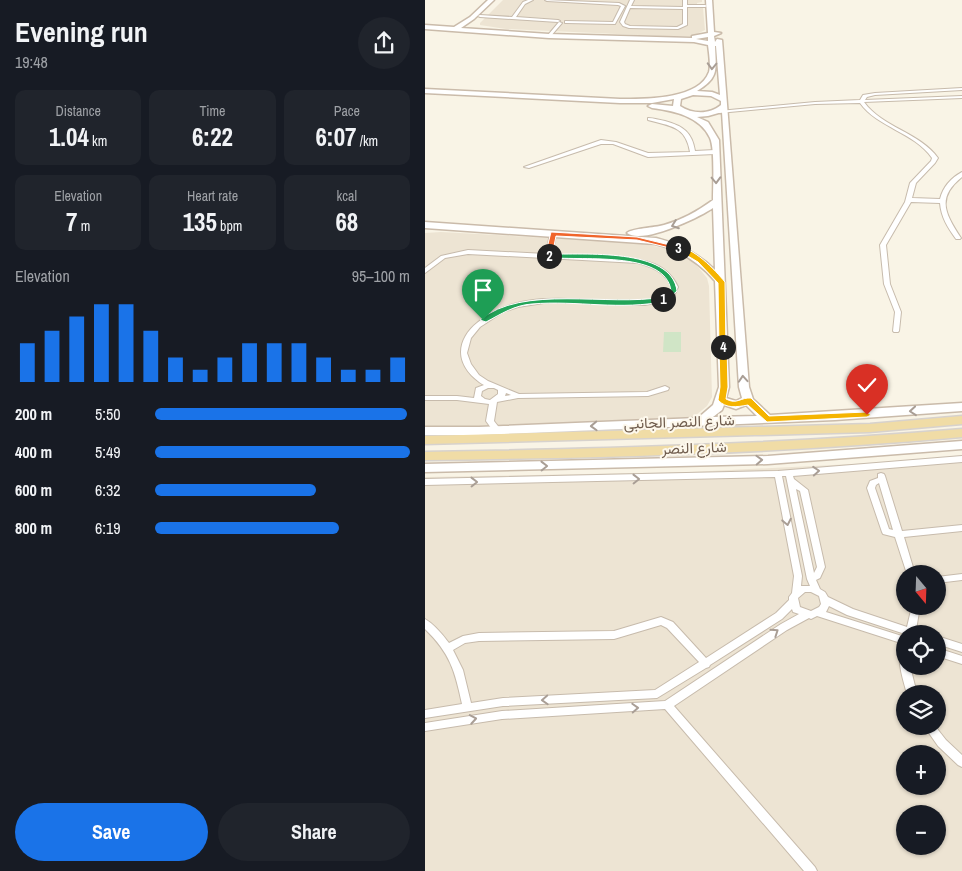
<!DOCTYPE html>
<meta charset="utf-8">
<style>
body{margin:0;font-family:"Archivo Narrow",Vazirmatn,sans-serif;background:#20242c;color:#f1f3f6;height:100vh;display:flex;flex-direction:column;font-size:19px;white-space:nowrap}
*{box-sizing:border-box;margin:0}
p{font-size:16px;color:#9ea1a6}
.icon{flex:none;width:28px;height:28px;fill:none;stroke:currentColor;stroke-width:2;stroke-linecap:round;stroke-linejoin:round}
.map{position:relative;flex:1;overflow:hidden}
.drawer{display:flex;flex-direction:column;background:#171b24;width:425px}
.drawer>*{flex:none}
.needle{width:32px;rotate:161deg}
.buttons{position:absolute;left:471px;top:565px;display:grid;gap:10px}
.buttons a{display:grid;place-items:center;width:50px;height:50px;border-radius:50%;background:#171b24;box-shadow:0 1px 4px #0004;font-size:25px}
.pin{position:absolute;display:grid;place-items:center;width:42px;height:42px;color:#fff;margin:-51px -21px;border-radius:50% 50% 50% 0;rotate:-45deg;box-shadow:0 0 5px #0007}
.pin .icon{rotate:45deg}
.km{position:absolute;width:25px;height:25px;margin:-12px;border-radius:50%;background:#222;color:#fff;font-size:14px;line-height:25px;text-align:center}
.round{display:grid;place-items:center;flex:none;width:52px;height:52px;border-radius:26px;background:#20242c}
.headline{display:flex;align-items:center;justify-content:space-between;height:85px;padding:0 15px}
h1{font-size:28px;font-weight:700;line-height:38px}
.stats{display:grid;grid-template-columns:repeat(3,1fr);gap:8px;height:85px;padding:5px 15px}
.stats div{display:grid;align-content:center;border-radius:10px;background:#20242c;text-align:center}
.stats b{font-size:25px;font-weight:700}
.stats small{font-size:14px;font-weight:400}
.stats p{font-size:14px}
.chart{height:140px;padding:10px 15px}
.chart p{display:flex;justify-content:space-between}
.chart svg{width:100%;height:90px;margin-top:5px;stroke:#1a73e8;stroke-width:6}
.cta{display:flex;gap:10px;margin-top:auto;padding:10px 15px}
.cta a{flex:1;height:58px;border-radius:30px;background:#1a73e8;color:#fff;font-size:20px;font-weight:700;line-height:58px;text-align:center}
.cta a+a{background:#20242c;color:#f1f3f6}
ul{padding:0 15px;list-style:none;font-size:16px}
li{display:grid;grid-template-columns:80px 60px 1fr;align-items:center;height:38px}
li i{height:12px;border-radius:6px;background:#1a73e8}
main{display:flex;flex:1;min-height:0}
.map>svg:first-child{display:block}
.residential{fill:#ede4d3;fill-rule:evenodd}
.green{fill:#d0e5c6}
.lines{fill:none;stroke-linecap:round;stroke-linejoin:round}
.street-casing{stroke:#c7bbac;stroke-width:2}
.secondary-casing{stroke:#cabbaa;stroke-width:3}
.primary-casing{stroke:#d7d2cd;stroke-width:3}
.street{fill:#fff;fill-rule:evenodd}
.secondary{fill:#fff;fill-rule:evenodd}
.primary{fill:#f0dca6;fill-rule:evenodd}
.oneway{stroke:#a99e95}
.split-1{fill:#22a559;stroke:#fff}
.split-2{fill:#22a559;stroke:#fff}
.split-3{fill:#f0652b;stroke:#fff}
.split-4{fill:#f5b400;stroke:#fff}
.split-5{fill:#f5b400;stroke:#fff}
.labels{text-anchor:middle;stroke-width:4;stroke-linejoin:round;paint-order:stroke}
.street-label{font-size:15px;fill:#705d4e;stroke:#fdf8ec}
</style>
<main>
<section class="drawer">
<div class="headline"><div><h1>Evening run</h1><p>19:48</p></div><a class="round"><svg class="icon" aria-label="share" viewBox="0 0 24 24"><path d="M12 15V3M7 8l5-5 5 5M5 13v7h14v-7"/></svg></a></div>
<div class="stats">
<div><p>Distance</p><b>1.04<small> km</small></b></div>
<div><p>Time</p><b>6:22</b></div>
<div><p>Pace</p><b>6:07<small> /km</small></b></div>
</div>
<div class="stats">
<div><p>Elevation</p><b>7<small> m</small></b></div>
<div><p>Heart rate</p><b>135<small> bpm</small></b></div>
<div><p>kcal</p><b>68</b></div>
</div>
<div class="chart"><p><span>Elevation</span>95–100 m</p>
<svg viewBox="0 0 160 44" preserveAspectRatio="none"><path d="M5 44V25M15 44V19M25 44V12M35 44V6M45 44V6M55 44V19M65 44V32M75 44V38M85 44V32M95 44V25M105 44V25M115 44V25M125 44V32M135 44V38M145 44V38M155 44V32"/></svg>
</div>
<ul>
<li><b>200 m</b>5:50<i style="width:99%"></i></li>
<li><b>400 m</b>5:49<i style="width:100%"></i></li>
<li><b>600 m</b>6:32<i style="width:63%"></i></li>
<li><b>800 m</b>6:19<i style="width:72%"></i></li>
</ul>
<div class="cta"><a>Save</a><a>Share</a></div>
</section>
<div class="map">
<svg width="537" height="871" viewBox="0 0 537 871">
<rect width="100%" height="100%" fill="#f9f4e6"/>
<path class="residential" d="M78,0H277V2L272,3V6L278,8L280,30L268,36H236L81,29L55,25V23Z
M16,232L213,243L243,249L269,262L282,278L284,286L287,397L282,406L270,416L245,424L0,428V233Z
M537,456V871H0V477L264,472L448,463ZM480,574H512V606H480ZM480,634H512V666H480ZM480,694H512V726H480ZM480,754H512V786H480ZM480,814H512V846H480Z"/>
<path class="green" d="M239,332H256V352H238Z"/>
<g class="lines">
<defs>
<path id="street" d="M103,0H108L100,4L91,17L133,20L135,21L133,22L55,17L53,16L55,15L87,17L98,2Z
M120,0L194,3L200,6L190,24L141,23H140V21L188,22L196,6L193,5L122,1Z
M205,0H209L206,6L258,7V0H262V5H280L282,6L280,7H262V25L253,29L204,28L198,26L195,22ZM205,8L258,9V24L252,27L205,26L200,24L199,22Z
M134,22L137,23L125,37H123V35Z
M537,88V90L450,95L442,97L440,100L537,96V98L439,102C458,128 494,132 513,158L510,163L491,183L487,198L515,199C518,187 526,178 537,172V177C511,198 520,213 536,238L535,239H531C523,228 516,217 515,203L486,202L461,245L465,284L476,312L474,331L473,332H469L468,331L470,312L459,284L455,245L480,202L485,183L506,161L507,158C489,132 453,128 435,103L390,104L294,113L292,112L294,111L390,102L435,100L438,95L450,93Z
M223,118C229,118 234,120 240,121C258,126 267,132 270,151L290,150L293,152L290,154L223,157L188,144H176L104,168L99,167L176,140L191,142L223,153L265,152C261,126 245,126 223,120Z
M128,232L131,234L127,255C144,256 161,256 178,257C207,259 239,257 253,287L249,296L235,302L220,305L125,302L93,307L78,312L55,327L46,338L42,353L46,364L54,375L63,381L94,394L222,392L240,386L244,388L243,390L223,396L93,398L72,402L69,421L76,430L72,433L69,432L61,421L64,404L32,400H0V396H32L49,398L51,388L59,385C47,378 36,366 36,352C36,341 43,330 52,323C88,292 140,298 183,301C204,302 225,303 243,295L247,287C240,272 228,267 213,263L43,254L20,258L0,273V268L16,256L43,250L121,254L125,234ZM63,388H69L73,390V394L65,400L60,399L56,396L57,391ZM81,393L86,395L80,396Z
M537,456V462L368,476L369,479L383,490L400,567L395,578L391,580L395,589L400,592L403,597L428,609L482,627L487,606H495L491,630L495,631L496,634H480L422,615L404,606L401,612L480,637V666H485L492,694H482C478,679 471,660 477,645L479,644L392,616L386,619L384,618L362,630L249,706L390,867L392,871H379L240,709L77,719L0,731V723L77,711L240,701L356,624L374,614L368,612L367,609L357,619L285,665L284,667L281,668L232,698L78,706L0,718V710L37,704C30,671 25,653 0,629V619C9,624 18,635 24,643L38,636L54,633L189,631L236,617L248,622L281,658L351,613L364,600V597L367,593L369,576L350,477L0,485V479L353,471ZM357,476H361L382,579L385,586H376L377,576ZM371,489L375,491L392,567L389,573ZM380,592H386L394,596L396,604L394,607L386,611L375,607L373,598ZM236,625L242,628L274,662L230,690L78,698L46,703L38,670L28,650L40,643L54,641L189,639Z
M456,473L459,474L460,476L477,531L537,525V531L479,537L490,574H482L470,537L458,534L457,532L442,488L445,481L453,478V474ZM454,483L468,530L464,529L450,488L451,485Z
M537,574V580L512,583V577Z
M512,636L537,644V652L512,644Z
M512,648L537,656V664L512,656Z
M499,726H510L521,740L537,755V767L533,765L513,746Z"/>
<path id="secondary" d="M63,0H69L49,19L36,28L124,34L267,38V36L283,33L281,0H287L289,32L296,33L289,36L290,42L292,39L297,40L324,387L328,399L345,415L537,403V411L410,420L54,435H0V427H54L273,418L288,405L294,387L290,281C274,262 255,250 230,244L0,228V222L231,238C254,244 273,253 290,270L288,208C273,218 217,245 202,233C208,228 229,228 239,225C257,220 273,211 288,200C288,187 290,148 285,138C275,116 249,111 227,108L223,106L227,104L248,106L249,99L227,103H195L0,93V89L195,99C219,99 274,100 284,72C286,65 284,53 283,45L269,42L124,38L0,29V25L29,27L45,17ZM283,37V41L271,39ZM290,46H291L295,95L287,92L272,91C294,78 291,70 290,46ZM268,95L286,96L296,101V105C284,115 267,114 255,106L256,99ZM297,112L314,387L317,398L311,401L301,398L304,387L294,140L283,122L272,117L283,116ZM299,405L311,409L321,405L332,416L288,417L297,410Z
M537,441V449L343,464L0,472V464L343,456Z"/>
<path id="primary" d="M537,416V424L445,432L0,444V436L445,424Z
M537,429V437C359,453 179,458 0,460V452C179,449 359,444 537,429Z"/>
</defs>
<use href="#street" class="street-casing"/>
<use href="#secondary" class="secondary-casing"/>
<use href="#primary" class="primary-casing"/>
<use href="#street" class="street"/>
<use href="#secondary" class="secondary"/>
<use href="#primary" class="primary"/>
</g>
<defs><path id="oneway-chevron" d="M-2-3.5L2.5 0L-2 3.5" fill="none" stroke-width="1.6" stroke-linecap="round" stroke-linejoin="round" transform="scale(1.25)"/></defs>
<g class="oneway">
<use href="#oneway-chevron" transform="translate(287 66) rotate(92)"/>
<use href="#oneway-chevron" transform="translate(291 180) rotate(88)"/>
<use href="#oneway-chevron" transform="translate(250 225) rotate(160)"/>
<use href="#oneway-chevron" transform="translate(318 379) rotate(-94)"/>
<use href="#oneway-chevron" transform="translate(488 411) rotate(175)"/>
<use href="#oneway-chevron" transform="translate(169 426) rotate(178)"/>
<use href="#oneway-chevron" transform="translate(334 460) rotate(-2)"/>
<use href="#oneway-chevron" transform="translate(119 466) rotate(-1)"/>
<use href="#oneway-chevron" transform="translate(391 471) rotate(-4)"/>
<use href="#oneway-chevron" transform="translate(211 479) rotate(-1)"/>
<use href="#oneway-chevron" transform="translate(49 482) rotate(-1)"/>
<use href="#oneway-chevron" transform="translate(362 522) rotate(79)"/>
<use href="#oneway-chevron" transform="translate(350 632) rotate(-34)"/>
<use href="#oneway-chevron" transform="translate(120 700) rotate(177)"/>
<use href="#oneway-chevron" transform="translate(210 708) rotate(-3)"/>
<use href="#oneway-chevron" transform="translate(48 719) rotate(-10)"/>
</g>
<path class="split-1" d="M238,297L241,301C196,311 152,300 107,304C90,305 76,314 61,322L55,320C97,284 184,307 238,297Z"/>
<path class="split-2" d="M124,254C157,255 247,247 252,291L241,301H236V298L246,291C241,249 152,262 121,257Z"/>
<path class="split-3" d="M126,232L212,237L257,248L253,250L212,240L131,236L127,256L124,258L120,256Z"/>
<path class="split-4" d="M251,247C268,246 290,270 300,282L301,349L294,347L293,283L273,262L251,249Z"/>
<path class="split-5" d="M298,345L302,347L303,387L301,399C312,405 316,397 326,398L344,416L442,412L446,415L442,417L342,422L323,405C312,407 301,409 293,400L295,387L294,347Z"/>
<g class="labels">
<g class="street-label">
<text transform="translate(254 422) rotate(-2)" y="5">شارع النصر الجانبى</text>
<text transform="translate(269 448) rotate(-2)" y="5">شارع النصر</text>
</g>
</g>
</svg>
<div class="buttons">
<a><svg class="needle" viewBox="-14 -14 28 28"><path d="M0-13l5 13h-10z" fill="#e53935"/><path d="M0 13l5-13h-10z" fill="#9ea1a6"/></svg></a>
<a><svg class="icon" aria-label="locate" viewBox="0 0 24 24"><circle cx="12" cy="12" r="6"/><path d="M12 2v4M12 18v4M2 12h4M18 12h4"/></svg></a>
<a><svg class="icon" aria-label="layers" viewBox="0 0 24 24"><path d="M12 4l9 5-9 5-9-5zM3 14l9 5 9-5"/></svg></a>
<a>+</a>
<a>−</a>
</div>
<div class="pin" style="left:58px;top:320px;background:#1e9e55"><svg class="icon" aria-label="arrive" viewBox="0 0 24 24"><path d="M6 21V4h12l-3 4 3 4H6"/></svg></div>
<div class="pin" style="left:442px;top:415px;background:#d93025"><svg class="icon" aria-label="check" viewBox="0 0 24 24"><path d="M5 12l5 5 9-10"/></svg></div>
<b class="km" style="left:238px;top:299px">1</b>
<b class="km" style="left:124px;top:256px">2</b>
<b class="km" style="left:253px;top:248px">3</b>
<b class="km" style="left:298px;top:347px">4</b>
</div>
</main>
